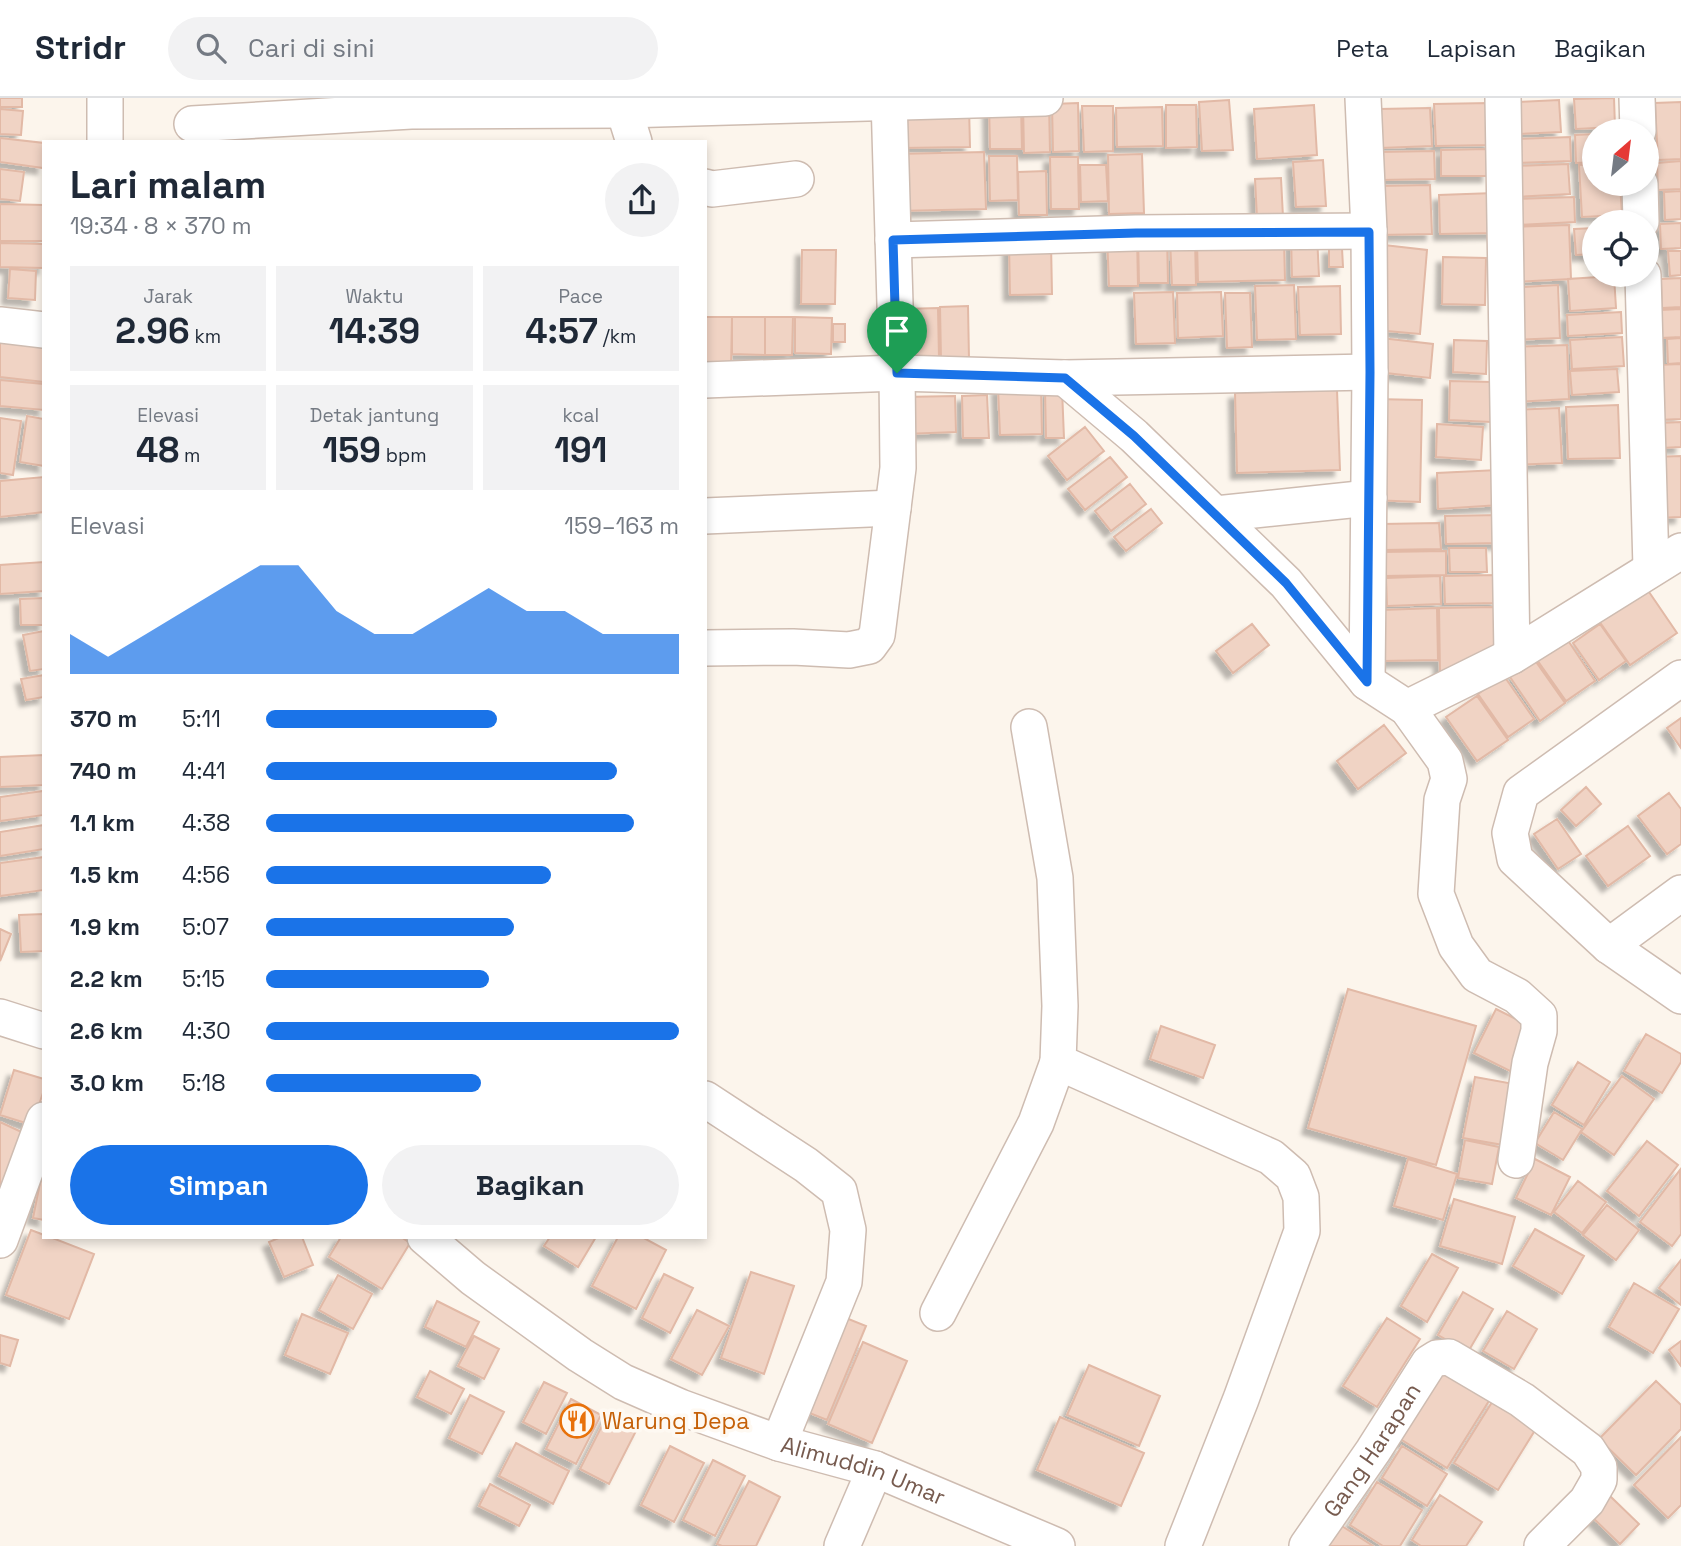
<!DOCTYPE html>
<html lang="id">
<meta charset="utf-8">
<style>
body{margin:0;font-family:"Space Grotesk",sans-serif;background:#f2f2f3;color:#1f2937;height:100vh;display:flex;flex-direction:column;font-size:26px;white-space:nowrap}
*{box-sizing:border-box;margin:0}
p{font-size:23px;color:#747a83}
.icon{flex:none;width:38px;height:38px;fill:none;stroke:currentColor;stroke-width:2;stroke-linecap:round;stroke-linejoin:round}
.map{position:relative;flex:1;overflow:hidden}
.panel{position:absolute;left:42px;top:42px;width:665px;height:1099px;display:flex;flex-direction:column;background:#fff;border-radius:0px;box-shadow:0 4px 10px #0003}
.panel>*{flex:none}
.needle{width:46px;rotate:28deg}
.buttons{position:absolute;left:1582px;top:21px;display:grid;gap:14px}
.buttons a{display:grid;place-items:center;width:77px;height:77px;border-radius:50%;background:#fff;box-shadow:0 4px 10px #0003;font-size:35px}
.pin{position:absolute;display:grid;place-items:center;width:60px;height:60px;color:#fff;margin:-72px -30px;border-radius:50% 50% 50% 0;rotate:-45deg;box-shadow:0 0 7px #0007}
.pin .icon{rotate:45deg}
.round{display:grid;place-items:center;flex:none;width:74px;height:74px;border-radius:37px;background:#f2f2f3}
.headline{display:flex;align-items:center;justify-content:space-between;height:119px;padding:0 28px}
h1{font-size:38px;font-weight:600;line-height:52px}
.figures{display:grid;grid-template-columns:repeat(3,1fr);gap:10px;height:119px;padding:7px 28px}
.figures div{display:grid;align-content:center;border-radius:0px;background:#f2f2f3;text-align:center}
.figures b{font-size:35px;font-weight:600}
.figures small{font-size:19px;font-weight:400}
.figures p{font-size:19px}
.chart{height:196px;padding:14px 28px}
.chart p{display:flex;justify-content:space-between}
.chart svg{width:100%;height:126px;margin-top:7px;fill:#1a73e8;opacity:.7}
.primary-button{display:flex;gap:14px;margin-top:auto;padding:14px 28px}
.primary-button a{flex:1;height:80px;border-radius:42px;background:#1a73e8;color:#fff;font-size:28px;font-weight:600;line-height:80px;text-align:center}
.primary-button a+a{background:#f2f2f3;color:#1f2937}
ul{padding:0 28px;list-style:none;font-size:23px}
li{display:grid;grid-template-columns:112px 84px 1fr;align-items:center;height:52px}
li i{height:18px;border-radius:9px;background:#1a73e8}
header{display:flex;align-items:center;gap:42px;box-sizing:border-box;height:98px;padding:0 35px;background:#fff;border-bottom:2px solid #e0e1e3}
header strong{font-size:33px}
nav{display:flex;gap:38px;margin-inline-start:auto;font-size:24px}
.search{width:490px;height:63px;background:#f2f2f3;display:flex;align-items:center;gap:18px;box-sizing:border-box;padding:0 24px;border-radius:38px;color:#747a83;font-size:26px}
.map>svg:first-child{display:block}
.building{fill:#f0d3c4;stroke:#e2b9a6;stroke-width:2;filter:url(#shadow)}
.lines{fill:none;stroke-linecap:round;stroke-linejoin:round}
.minor-casing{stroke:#cebcb1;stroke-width:38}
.minor{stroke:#fff;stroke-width:35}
.route-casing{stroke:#fff;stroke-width:14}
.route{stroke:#1a73e8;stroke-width:9}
.labels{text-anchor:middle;stroke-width:7;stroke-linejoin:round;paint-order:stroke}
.food-label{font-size:23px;fill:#c56008;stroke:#fef9f2;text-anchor:start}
.street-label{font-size:23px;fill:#775b4f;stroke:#fef9f2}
</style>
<header>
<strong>Stridr</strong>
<div class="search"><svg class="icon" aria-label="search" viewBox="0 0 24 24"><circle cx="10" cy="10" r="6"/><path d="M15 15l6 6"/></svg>Cari di sini</div>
<nav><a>Peta</a><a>Lapisan</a><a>Bagikan</a></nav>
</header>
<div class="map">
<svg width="1681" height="1448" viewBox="0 0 1681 1448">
<defs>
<filter id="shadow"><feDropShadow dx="-6" dy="6" stdDeviation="2" flood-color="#0004"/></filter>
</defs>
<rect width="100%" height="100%" fill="#fcf5ec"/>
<path class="building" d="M0,0H22V9H0Z
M1614,0L1615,29L1576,31L1574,1Z
M1229,2L1233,52L1202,53L1199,4Z
M1559,2L1561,34L1519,36L1518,4Z
M1681,4V61L1658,62L1655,5Z
M989,5H1021L1022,51H990Z
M1078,5L1079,53L1053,54L1052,6Z
M1490,5L1491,47L1436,48L1434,6Z
M1023,6H1049L1050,54L1024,55Z
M1166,7H1196L1197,49L1166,50Z
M1314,7L1317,57L1257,61L1254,11Z
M969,8L970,49L901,50L899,10Z
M1082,8H1113V53L1084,54Z
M1162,9L1163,48L1117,49L1116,10Z
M1430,10L1432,48L1380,50L1379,11Z
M0,11L23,13L21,37L0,36Z
M1594,36V64L1576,65L1575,37Z
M1570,39L1571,63L1516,65L1515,41Z
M0,40L44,45L43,70L0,64Z
M1487,51L1488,78H1441V52Z
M1434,53L1435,81L1380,82L1379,54Z
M984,54L986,111L897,113L896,56Z
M1142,56L1144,115L1109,116L1108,57Z
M989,58H1017L1018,102L990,103Z
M1050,59H1078L1079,111H1051Z
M1323,62L1326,108L1296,109L1293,64Z
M1681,63V91L1658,92L1657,65Z
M1568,66L1570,96L1516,99L1515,68Z
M1594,66V86H1620L1622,117L1582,119L1579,67Z
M1080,67H1106L1108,103L1081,104Z
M0,71L24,74L20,103L0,101Z
M1046,73L1047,117H1019L1018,74Z
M1281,80L1283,119L1257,120L1255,81Z
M1430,87L1432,136L1379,137L1378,88Z
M1681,93V121L1665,122L1664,94Z
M1494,95L1495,135L1440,136L1439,97Z
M1574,99L1575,124L1517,127L1516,101Z
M0,106L44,107V143H0Z
M1681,125V150L1661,151L1660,126Z
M1569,127L1571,181L1512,184L1510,129Z
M1594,130V156L1576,157L1574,131Z
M1107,137H1137L1138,188H1109Z
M1167,137L1168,185H1139L1138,138Z
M1317,137L1319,178L1292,179L1291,138Z
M1195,139L1196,187H1172L1170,140Z
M1284,142L1285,182L1198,184L1197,144Z
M0,145L44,146V170L0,169Z
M1051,145L1052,196L1010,197L1009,146Z
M1384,147L1427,152L1420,236L1376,232Z
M1329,150H1342L1343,169H1329Z
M802,152H836L835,206H801Z
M1668,153H1681V177L1670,178Z
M1443,159L1486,160L1485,207L1442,206Z
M10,171L36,173L35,202L8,200Z
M1614,178L1616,210L1570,213L1568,181Z
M1681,180V209L1662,210L1661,181Z
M1294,187L1296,241L1257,242L1255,188Z
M1558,187L1560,240L1510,242L1507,190Z
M1340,188L1341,236L1300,237L1298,189Z
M1173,194L1175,245L1136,246L1134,195Z
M1221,194L1223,238L1178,240L1177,195Z
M1225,195H1250L1252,249L1227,250Z
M968,208L969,261H941L940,209Z
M938,210L939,260H904L903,211Z
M1681,211V239L1661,240L1660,212Z
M1621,214L1622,235L1568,238L1567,217Z
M705,219H732L731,271L705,270Z
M732,219H765V257L732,256Z
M765,219H793L792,257H765Z
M795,219L832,220L831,256L795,255Z
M833,226H845V244H833Z
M1622,239L1624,268L1572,271L1570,242Z
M1381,240L1433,246L1430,280L1377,274Z
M1681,240V265L1668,266L1667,241Z
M0,242L44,247V284L0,279Z
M1454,242L1487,243L1486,276L1453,274Z
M1567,247L1569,301L1515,304L1512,249Z
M1681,266V321L1658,322L1655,267Z
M1617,271L1619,294L1572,297L1570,273Z
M0,282L44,286V312L0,308Z
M1450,283L1492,284L1491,324L1449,322Z
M1041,289L1042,336L1000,337L998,290Z
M1062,291L1064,340H1046L1045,292Z
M1337,292L1340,372L1237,375L1235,295Z
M987,297L989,340H963L962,298Z
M955,298L956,334L904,336L903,299Z
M1373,301L1422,302L1420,404L1371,402Z
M1618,307L1620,360L1568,361L1566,309Z
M1559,310L1562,365L1513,367L1510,312Z
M27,318L44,321V368L20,364Z
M0,320L21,323L13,377L0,375Z
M1681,324V349L1661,350L1660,325Z
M1437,326L1483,329L1481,362L1436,359Z
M1085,329L1104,353L1067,382L1048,358Z
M1681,358V419L1655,420L1652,359Z
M1110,359L1127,379L1085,412L1068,391Z
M1498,372L1500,407L1438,411L1437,375Z
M44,379V414L0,419V383Z
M1130,386L1146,406L1111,433L1095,413Z
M1151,411L1162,425L1126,453L1114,439Z
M1499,417L1500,445L1446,446L1445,418Z
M1439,425L1441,451L1383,452L1382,426Z
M1449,450H1486L1487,474H1450Z
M1446,453V477L1383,478L1382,454Z
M44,464V493L0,496V467Z
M1497,477L1498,505L1445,506L1444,478Z
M1440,478L1441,506L1387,508L1386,480Z
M1647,491L1677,535L1630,567L1599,523Z
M44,500V527H21L20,501Z
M1495,509L1494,549L1440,576L1439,510Z
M1437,510L1438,562L1383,563L1381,512Z
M1252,526L1269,547L1233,575L1216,553Z
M1600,526L1626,563L1599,582L1573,545Z
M44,533V571L30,573L23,537Z
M1565,538L1595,583L1566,603L1535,559Z
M1534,561L1565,605L1540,623L1510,579Z
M44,577V599L26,602L21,581Z
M1504,578L1534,621L1508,639L1478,596Z
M1477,598L1508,642L1477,663L1446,619Z
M1681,620V650L1667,630Z
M1384,627L1406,655L1358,691L1337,663Z
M44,657V687L0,689V659Z
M1586,689L1601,706L1576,728L1561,712Z
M43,693L44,717L0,723V699Z
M1669,695L1681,711V746L1667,756L1638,718Z
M1557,721L1581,756L1558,771L1534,736Z
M44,727V751L0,758V734Z
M1628,728L1650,758L1608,788L1586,758Z
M44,759V792L0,798V765Z
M44,816V853L21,854L19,817Z
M0,831L11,836L0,863Z
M1348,891L1476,928L1436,1067L1308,1030Z
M1496,911L1534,930L1512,974L1474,955Z
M1161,928L1215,947L1203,980L1150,961Z
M1646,936L1681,956V964L1662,995L1624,973Z
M1578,964L1610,984L1584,1027L1552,1007Z
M14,972L44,981V992L32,1027L0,1017Z
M1622,978L1654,1001L1614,1057L1581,1034Z
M1475,979L1514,986L1503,1047L1463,1040Z
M1554,1014L1582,1031L1563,1062L1535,1045Z
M0,1024L28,1037L5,1088L0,1086Z
M1465,1042L1499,1049L1492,1086L1458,1080Z
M1647,1043L1678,1067L1639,1118L1607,1093Z
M1408,1061L1457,1076L1443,1122L1394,1108Z
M1535,1061L1570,1079L1551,1117L1516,1100Z
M44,1065V1122L33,1120Z
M1680,1072L1681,1136L1672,1148L1640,1124Z
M1578,1083L1606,1104L1582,1135L1554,1114Z
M1454,1101L1515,1119L1502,1166L1440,1148Z
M1607,1107L1639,1132L1616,1162L1583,1137Z
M1535,1131L1584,1158L1562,1196L1513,1168Z
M31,1132L44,1137V1139H50L94,1156L69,1221L6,1197Z
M281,1139H302L313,1167L284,1179L269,1144Z
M341,1139H401L410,1145L382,1191L329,1159Z
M550,1139H596L578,1169L544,1148Z
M618,1139H642L666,1152L636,1211L592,1188Z
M1432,1156L1458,1170L1427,1224L1401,1208Z
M1681,1162V1207L1659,1190Z
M751,1174L794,1188L764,1276L721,1260Z
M664,1176L693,1190L670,1235L642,1220Z
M338,1177L372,1196L353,1231L319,1212Z
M1634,1185L1679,1211L1653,1255L1609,1229Z
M1463,1194L1493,1211L1468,1254L1438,1237Z
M437,1203L479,1224L466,1249L425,1229Z
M697,1212L729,1228L702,1277L671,1261Z
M1507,1213L1537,1231L1514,1271L1483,1253Z
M302,1216L348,1235L330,1276L285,1257Z
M836,1216L866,1228L827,1322L797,1310Z
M1387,1220L1420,1241L1377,1309L1343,1288Z
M0,1237L18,1242L10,1268L0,1265Z
M474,1238L499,1251L484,1281L458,1268Z
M1681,1243V1268L1669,1252Z
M863,1244L907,1263L872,1345L828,1326Z
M1089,1267L1160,1298L1139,1348L1067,1317Z
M1442,1267L1492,1298L1447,1370L1397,1339Z
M430,1273L464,1291L451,1316L417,1299Z
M1656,1283L1681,1307V1331L1636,1377L1599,1341Z
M544,1284L567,1295L546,1336L523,1324Z
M470,1297L504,1314L482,1356L449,1340Z
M571,1301L601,1317L576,1366L546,1351Z
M1494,1301L1537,1329L1498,1392L1454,1365Z
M608,1316L637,1331L609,1386L580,1371Z
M1060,1319L1144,1355L1121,1408L1037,1372Z
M1681,1339V1407L1668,1420L1634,1387Z
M516,1345L569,1373L553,1406L499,1378Z
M670,1348L704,1365L674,1424L641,1407Z
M1402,1348L1447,1376L1427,1408L1382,1380Z
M713,1362L745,1378L715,1438L683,1422Z
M749,1383L780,1399L756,1448H722L717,1446Z
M1377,1384L1422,1412L1400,1448H1383L1350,1427Z
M490,1386L530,1407L519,1428L479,1408Z
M1440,1397L1482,1424L1466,1448H1421L1412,1442Z
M1610,1398L1639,1426L1620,1446L1591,1418Z
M1334,1423L1373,1448H1318Z"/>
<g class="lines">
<defs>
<g id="minor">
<path d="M105,0V44"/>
<path d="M624,0V12L634,44"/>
<path d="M1363,0L1369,133L1370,274L1367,584"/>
<path d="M1503,0L1512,558"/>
<path d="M1637,0L1638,33"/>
<path d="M192,26L411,13L624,12L1045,0"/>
<path d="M1640,86L1641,124"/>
<path d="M705,89L712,91L796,81"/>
<path d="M893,142L1136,135L1369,133"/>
<path d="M1643,177L1651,470"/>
<path d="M0,227L44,232"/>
<path d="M1065,280L1134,338L1286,485L1367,584L1407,610L1445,663L1449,681L1442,702L1436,796L1456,848L1477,877L1517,898L1539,918V933L1530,965L1516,1062"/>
<path d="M705,282L897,275L1065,280L1370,274"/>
<path d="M1216,416L1369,400"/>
<path d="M705,418L893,410"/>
<path d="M705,550L793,549L849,552L869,548L877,537L898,370L897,275L889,0"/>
<path d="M1681,580L1521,695L1510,735L1515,761L1609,848L1681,898"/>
<path d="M1407,610L1512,558L1681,453"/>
<path d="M1029,629L1055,780L1060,908L1058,964L1271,1059L1293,1078L1301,1099L1302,1133L1241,1301L1183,1448"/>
<path d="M1609,848L1681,795"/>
<path d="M0,919L44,933"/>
<path d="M705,1001L806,1067L839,1093L848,1132L844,1184L779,1345"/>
<path id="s1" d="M425,1139L473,1180L580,1257L623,1284L680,1309L779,1345L875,1371L1057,1448"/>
<path d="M0,1142L44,1022"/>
<path d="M938,1215L1036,1025L1058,964"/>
<path d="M842,1448L875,1371"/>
<path id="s2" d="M1307,1448L1373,1353L1429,1265L1437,1260L1449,1259L1522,1302L1588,1352L1599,1369V1382L1587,1403L1542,1448"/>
</g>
</defs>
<use href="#minor" class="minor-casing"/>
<use href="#minor" class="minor"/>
</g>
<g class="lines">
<defs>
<path id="route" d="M1369,134L1370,274L1367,584L1286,485L1134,338L1065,280L897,275L893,142L1136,135Z"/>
</defs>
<use href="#route" class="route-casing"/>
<use href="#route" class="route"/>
</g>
<defs>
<symbol id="restaurant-ring" viewBox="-11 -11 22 22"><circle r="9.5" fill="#fef9f2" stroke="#e8710a" stroke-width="1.5"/><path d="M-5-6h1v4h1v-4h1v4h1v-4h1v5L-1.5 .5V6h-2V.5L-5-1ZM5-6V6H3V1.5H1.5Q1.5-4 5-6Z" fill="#e8710a"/></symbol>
</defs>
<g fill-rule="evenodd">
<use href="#restaurant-ring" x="558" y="1304" width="38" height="38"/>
</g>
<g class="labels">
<g class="food-label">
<text x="602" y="1331">Warung Depa</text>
</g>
<g class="street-label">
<text dy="8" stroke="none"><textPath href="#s2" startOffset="116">Gang Harapan</textPath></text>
<text dy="8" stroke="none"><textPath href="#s1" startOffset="502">Alimuddin Umar</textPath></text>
</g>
</g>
</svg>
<div class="buttons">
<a><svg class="needle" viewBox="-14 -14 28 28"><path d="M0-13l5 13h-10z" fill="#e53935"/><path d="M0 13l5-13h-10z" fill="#747a83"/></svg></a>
<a><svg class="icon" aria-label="locate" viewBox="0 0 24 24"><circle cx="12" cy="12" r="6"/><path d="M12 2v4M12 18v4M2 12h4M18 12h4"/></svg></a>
</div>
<div class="pin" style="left:897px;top:275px;background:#1e9e55"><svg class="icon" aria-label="arrive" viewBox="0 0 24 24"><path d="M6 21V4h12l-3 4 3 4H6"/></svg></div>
<section class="panel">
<div class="headline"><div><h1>Lari malam</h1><p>19:34 · 8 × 370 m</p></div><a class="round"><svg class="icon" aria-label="share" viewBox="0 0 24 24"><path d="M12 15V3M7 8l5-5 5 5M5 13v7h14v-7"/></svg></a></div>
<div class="figures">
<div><p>Jarak</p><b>2.96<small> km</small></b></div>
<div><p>Waktu</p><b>14:39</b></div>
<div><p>Pace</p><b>4:57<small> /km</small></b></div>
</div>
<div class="figures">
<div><p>Elevasi</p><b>48<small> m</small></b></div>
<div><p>Detak jantung</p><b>159<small> bpm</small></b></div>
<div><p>kcal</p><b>191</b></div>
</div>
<div class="chart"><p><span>Elevasi</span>159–163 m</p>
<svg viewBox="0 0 160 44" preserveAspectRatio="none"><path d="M0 44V30L10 38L20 30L30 22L40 14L50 6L60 6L70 22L80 30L90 30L100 22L110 14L120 22L130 22L140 30L150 30L160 30V44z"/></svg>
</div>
<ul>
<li><b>370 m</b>5:11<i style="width:56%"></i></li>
<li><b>740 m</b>4:41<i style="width:85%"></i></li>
<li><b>1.1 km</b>4:38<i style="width:89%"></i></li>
<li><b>1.5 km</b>4:56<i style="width:69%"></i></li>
<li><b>1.9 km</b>5:07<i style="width:60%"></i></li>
<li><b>2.2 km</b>5:15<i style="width:54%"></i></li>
<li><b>2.6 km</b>4:30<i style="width:100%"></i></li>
<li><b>3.0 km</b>5:18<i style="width:52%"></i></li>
</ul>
<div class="primary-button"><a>Simpan</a><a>Bagikan</a></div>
</section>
</div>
